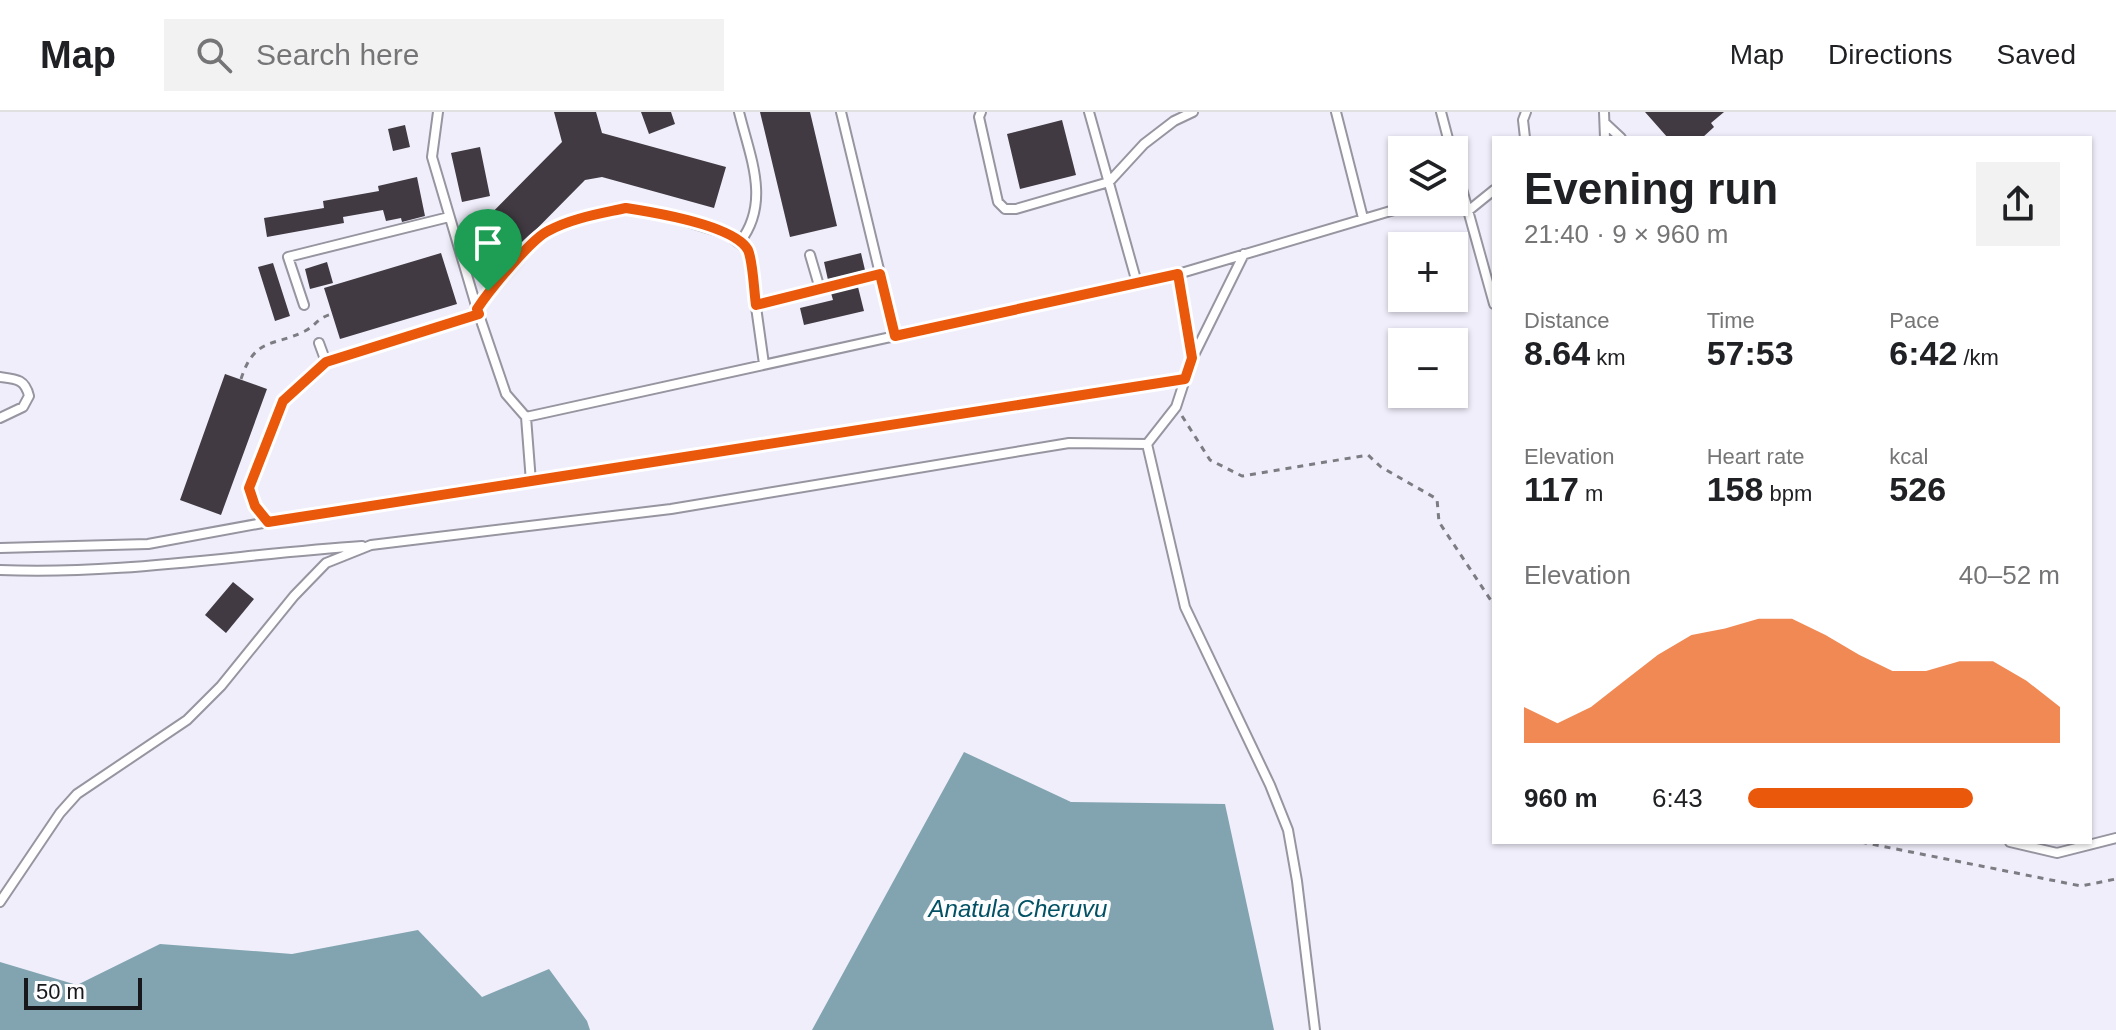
<!DOCTYPE html>
<meta charset="utf-8">
<style>
body{margin:0;font-family:Helvetica,sans-serif;background:#f2f2f2;color:#202124;height:100vh;display:flex;flex-direction:column;font-size:30px;white-space:nowrap}
*{box-sizing:border-box;margin:0}
p{font-size:26px;color:#757577}
.icon{flex:none;width:44px;height:44px;fill:none;stroke:currentColor;stroke-width:2;stroke-linecap:round;stroke-linejoin:round}
.map{position:relative;flex:1;overflow:hidden}
.sheet{position:absolute;left:1492px;top:24px;width:600px;height:708px;display:flex;flex-direction:column;background:#fff;border-radius:0px;box-shadow:0 2px 6px #0004}
.sheet>*{flex:none}
.fabs{position:absolute;left:1388px;top:24px;display:grid;gap:16px}
.fabs a{display:grid;place-items:center;width:80px;height:80px;border-radius:0px;background:#fff;box-shadow:0 2px 6px #0004;font-size:40px}
.scale{position:absolute;left:24px;bottom:20px;width:118px;box-sizing:border-box;padding-left:8px;border:4px solid #18181c;border-top:0;font-size:22px;line-height:28px;white-space:nowrap;color:#18181c;-webkit-text-stroke:6px #fdfdff;paint-order:stroke}
.pin{position:absolute;display:grid;place-items:center;width:68px;height:68px;color:#fff;margin:-82px -34px;border-radius:50% 50% 50% 0;rotate:-45deg;box-shadow:0 0 8px #0007}
.pin .icon{rotate:45deg}
.round{display:grid;place-items:center;flex:none;width:84px;height:84px;border-radius:0px;background:#f2f2f2}
.head{display:flex;align-items:center;justify-content:space-between;height:136px;padding:0 32px}
h1{font-size:44px;font-weight:600;line-height:60px}
.metrics{display:grid;grid-template-columns:repeat(3,1fr);gap:12px;height:136px;padding:8px 32px}
.metrics div{display:grid;align-content:center}
.metrics b{font-size:34px;font-weight:600}
.metrics small{font-size:22px;font-weight:400}
.metrics p{font-size:22px}
.chart{height:224px;padding:16px 32px}
.chart p{display:flex;justify-content:space-between}
.chart svg{width:100%;height:144px;margin-top:8px;fill:#ea580c;opacity:.7}
ul{padding:0 32px;list-style:none;font-size:26px}
li{display:grid;grid-template-columns:128px 96px 1fr;align-items:center;height:60px}
li i{height:20px;border-radius:10px;background:#ea580c}
header{display:flex;align-items:center;gap:48px;box-sizing:border-box;height:112px;padding:0 40px;background:#fff;border-bottom:2px solid #e0e0e0}
header strong{font-size:38px}
nav{display:flex;gap:44px;margin-inline-start:auto;font-size:28px}
.search{width:560px;height:72px;background:#f2f2f2;display:flex;align-items:center;gap:20px;box-sizing:border-box;padding:0 28px;border-radius:0px;color:#757577;font-size:30px}
.map>svg:first-child{display:block}
.water{fill:#81a4b0}
.building{fill:#413a42}
.lines{fill:none;stroke-linecap:round;stroke-linejoin:round}
.lane-casing{stroke:#9695a0;stroke-width:12}
.path{stroke:#7c7c83;stroke-width:3;stroke-dasharray:6 6;stroke-linecap:butt}
.lane{stroke:#fff;stroke-width:8}
.route-casing{stroke:#fff;stroke-width:16}
.route{stroke:#ea580c;stroke-width:10}
.labels{text-anchor:middle;stroke-width:8;stroke-linejoin:round;paint-order:stroke}
.water-label{font-size:24px;font-style:italic;fill:#015063;stroke:#fdfdff}
</style>
<header>
<strong>Map</strong>
<div class="search"><svg class="icon" aria-label="search" viewBox="0 0 24 24"><circle cx="10" cy="10" r="6"/><path d="M15 15l6 6"/></svg>Search here</div>
<nav><a>Map</a><a>Directions</a><a>Saved</a></nav>
</header>
<div class="map">
<svg width="2116" height="918" viewBox="0 0 2116 918">
<rect width="100%" height="100%" fill="#efeefa"/>
<path class="water" d="M964,640L1071,690L1225,692L1274,918H812Z
M418,818L482,885L549,857L587,909L590,918H0V850L77,873L160,832L292,842Z"/>
<path class="building" d="M554,0H596L602,21L726,55L714,96L602,65L585,68L502,152L471,122L562,30Z
M641,0H671L675,12L649,22Z
M760,0H810L837,114L790,125Z
M1645,0H1724L1711,11L1714,15L1702,26H1668Z
M1062,8L1076,63L1020,77L1007,22Z
M405,13L410,35L393,39L388,17Z
M480,35L490,84L462,90L451,41Z
M417,65L425,104L402,110L401,106L386,109L383,98L343,105L344,111L267,125L264,106L324,96L323,89L379,79L378,74Z
M441,141L457,192L340,227L324,176Z
M861,141L865,158L828,168L824,150Z
M327,150L333,171L310,177L305,157Z
M273,151L290,204L275,209L258,155Z
M858,175L864,199L804,213L800,196L833,188L831,181Z
M225,262L267,277L221,403L180,388Z
M233,470L254,487L226,521L205,503Z"/>
<g class="lines">
<defs>
<path id="lane" d="M438,0L432,45L477,197L506,282L526,305L531,370
M739,0C750,45 771,90 740,130
M841,0L895,224
M981,0L979,5L998,90L1005,97H1016L1109,70L1144,32L1174,9L1193,0
M1089,0L1137,171
M1336,0L1363,106
M1441,0L1451,38
M1604,0L1605,26
M1606,12L1621,26
M1525,26L1523,8L1526,0
M1454,48L1494,192
M1468,99L1494,78
M810,143L820,177
M1178,162L1192,246L1176,295L1147,332L1185,495L1270,673L1288,718L1297,769L1315,918
M304,193L288,145L449,105
M756,193L880,162
M477,197L488,179L544,120L582,105L626,96L659,101L727,122L748,138L764,252
M319,231L326,250
M1193,245L1244,142
M0,265C16,267 25,267 29,284L23,295L0,306
M526,305L1178,162L1421,90
M268,410L255,394L249,376L283,289L326,250L479,202
M0,436L148,432L268,410L1185,267
M0,458C121,463 241,442 362,434
M2010,730L2057,741L2116,726
M0,790L60,701L77,682L187,608L221,574L294,484L326,451L371,433L671,397L1069,331L1147,332"/>
</defs>
<use href="#lane" class="lane-casing"/>
<path class="path" d="M241,267C255,224 274,235 305,219C316,213 319,205 332,202
M1182,304L1210,348L1242,364L1368,343L1381,355L1437,387L1439,410L1494,493
M1861,730L2081,774L2116,767"/>
<use href="#lane" class="lane"/>
</g>
<g class="lines">
<defs>
<path id="route" d="M626,96C652,100 734,113 748,138C753,149 754,180 756,193L880,162L895,224L1178,162L1192,246L1185,267L268,410L255,394L249,376L283,289L326,250L479,202L477,197C489,179 530,128 548,119C572,106 599,102 626,96Z"/>
</defs>
<use href="#route" class="route-casing"/>
<use href="#route" class="route"/>
</g>
<g class="labels">
<g class="water-label">
<text x="1018" y="805">Anatula Cheruvu</text>
</g>
</g>
</svg>
<div class="fabs">
<a><svg class="icon" aria-label="layers" viewBox="0 0 24 24"><path d="M12 4l9 5-9 5-9-5zM3 14l9 5 9-5"/></svg></a>
<a>+</a>
<a>−</a>
</div>
<div class="scale">50 m</div>
<div class="pin" style="left:488px;top:179px;background:#1e9e55"><svg class="icon" aria-label="arrive" viewBox="0 0 24 24"><path d="M6 21V4h12l-3 4 3 4H6"/></svg></div>
<section class="sheet">
<div class="head"><div><h1>Evening run</h1><p>21:40 · 9 × 960 m</p></div><a class="round"><svg class="icon" aria-label="share" viewBox="0 0 24 24"><path d="M12 15V3M7 8l5-5 5 5M5 13v7h14v-7"/></svg></a></div>
<div class="metrics">
<div><p>Distance</p><b>8.64<small> km</small></b></div>
<div><p>Time</p><b>57:53</b></div>
<div><p>Pace</p><b>6:42<small> /km</small></b></div>
</div>
<div class="metrics">
<div><p>Elevation</p><b>117<small> m</small></b></div>
<div><p>Heart rate</p><b>158<small> bpm</small></b></div>
<div><p>kcal</p><b>526</b></div>
</div>
<div class="chart"><p><span>Elevation</span>40–52 m</p>
<svg viewBox="0 0 160 44" preserveAspectRatio="none"><path d="M0 44V33L10 38L20 33L30 25L40 17L50 11L60 9L70 6L80 6L90 11L100 17L110 22L120 22L130 19L140 19L150 25L160 33V44z"/></svg>
</div>
<ul>
<li><b>960 m</b>6:43<i style="width:72%"></i></li>
</ul>
</section>
</div>
